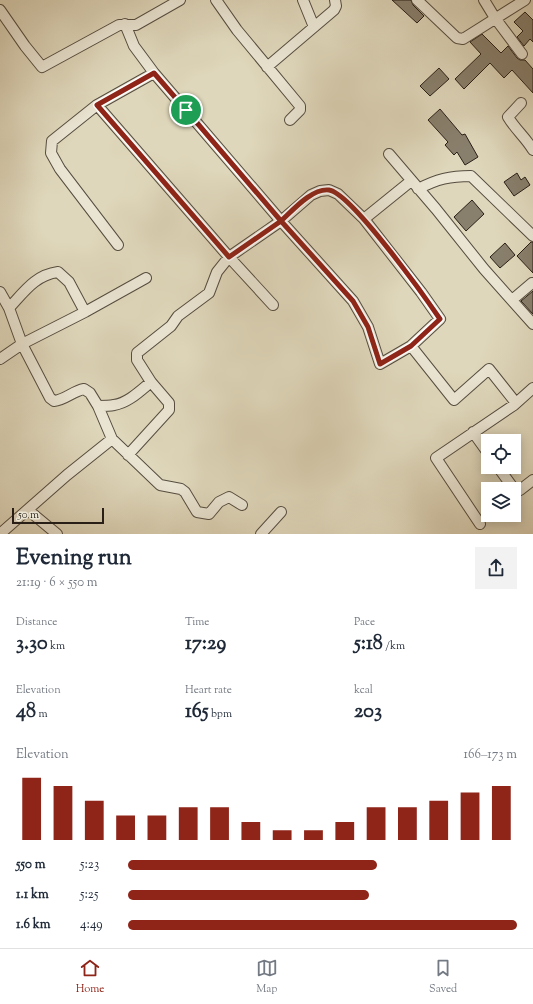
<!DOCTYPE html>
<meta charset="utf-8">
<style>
body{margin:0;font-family:"Sorts Mill Goudy",serif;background:#f2f2f3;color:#1f2937;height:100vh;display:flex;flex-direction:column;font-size:15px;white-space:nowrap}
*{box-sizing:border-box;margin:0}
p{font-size:13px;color:#747a83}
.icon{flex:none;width:22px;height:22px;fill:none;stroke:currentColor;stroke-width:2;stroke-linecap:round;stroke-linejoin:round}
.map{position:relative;height:534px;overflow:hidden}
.sheet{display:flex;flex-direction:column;background:#fff;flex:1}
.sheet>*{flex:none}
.fabs{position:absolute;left:481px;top:434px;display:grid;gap:8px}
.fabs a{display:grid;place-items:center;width:40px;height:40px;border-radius:0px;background:#fff;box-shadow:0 2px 10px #0003;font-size:20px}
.scale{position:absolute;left:12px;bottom:10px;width:92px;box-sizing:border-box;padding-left:4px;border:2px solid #291f17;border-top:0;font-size:11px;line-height:14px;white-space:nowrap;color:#291f17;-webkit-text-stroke:3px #eae5d3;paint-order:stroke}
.pin{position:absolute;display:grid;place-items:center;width:34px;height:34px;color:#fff;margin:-17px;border:2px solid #fff;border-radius:50%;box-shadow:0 1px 4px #0007}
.round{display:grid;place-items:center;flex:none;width:42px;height:42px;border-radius:0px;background:#f2f2f3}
.overview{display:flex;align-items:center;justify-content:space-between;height:68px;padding:0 16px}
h1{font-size:22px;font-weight:700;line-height:30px}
.figures{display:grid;grid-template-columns:repeat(3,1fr);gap:6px;height:68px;padding:4px 16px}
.figures div{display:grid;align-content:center}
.figures b{font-size:20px;font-weight:700}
.figures small{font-size:11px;font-weight:400}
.figures p{font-size:11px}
.chart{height:112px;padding:8px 16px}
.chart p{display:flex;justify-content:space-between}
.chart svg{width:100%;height:72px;margin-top:4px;stroke:#8f2418;stroke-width:6}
ul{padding:0 16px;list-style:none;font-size:13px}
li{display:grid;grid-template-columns:64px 48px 1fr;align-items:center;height:30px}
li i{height:10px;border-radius:5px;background:#8f2418}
.tab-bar{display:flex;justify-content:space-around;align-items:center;height:56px;border-top:1px solid #e0e1e3;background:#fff;font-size:11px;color:#747a83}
.tab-bar a{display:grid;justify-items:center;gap:2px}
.tab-bar .selected{color:#8f2418}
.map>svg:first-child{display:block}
.building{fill:#887f6c;stroke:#291f17}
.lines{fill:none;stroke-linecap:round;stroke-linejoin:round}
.street-casing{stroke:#564d40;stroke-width:12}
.street{stroke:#eae5d3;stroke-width:10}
.route-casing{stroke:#fff;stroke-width:8}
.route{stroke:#8f2418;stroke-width:5}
</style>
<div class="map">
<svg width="533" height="534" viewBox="0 0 533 534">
<rect width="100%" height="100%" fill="#dfd7bb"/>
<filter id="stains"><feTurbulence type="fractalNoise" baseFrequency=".005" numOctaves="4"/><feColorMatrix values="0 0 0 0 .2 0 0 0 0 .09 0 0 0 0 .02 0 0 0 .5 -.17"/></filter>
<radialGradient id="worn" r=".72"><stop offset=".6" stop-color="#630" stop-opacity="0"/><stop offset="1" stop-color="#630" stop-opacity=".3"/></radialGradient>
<path class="building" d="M392,0H411L413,5L424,16L417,23Z
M525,12L533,20V42L530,39L524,46L517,37L523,31L514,22Z
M482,34L501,53L508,46L517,58L520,60H525L533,69V93L512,70L504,78L490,63L464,89L455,79L481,54L470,42Z
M439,68L449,79L430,96L420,86Z
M440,109L462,135L465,134L478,157L465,165L457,152L454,155L445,145L448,142L428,120Z
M517,173L521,180L525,177L530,185L514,196L504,182Z
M472,200L484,214L466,231L454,217Z
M531,242H533V273L517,256Z
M505,243L515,255L500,268L490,257Z
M533,291V314L521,301Z"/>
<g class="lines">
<defs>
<path id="street" d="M216,0L237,30L300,106V110L290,120
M303,0L314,27
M417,0L457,38L463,39L525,0
M484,0L495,18L522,54
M0,10L25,46L42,67L119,25H136L180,0
M125,24L134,46L154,73L281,221L353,301L368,327L380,364L411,346L440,319L421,292L364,219L338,194L329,190L320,191L311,195L281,221L229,257L217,272L209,293L178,316L171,326L137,353V360L151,382L169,403V410L128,455
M267,67L334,10L336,6L335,0
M521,103L508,117C515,129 526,138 533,150
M97,105L229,257L273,305
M389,154L436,209L484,269L533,324
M418,189C437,179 450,176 471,176L533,236
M364,219L411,181
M118,245L60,169L51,153L52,141L97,105L154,73
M0,292L9,308L22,344L50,398L54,401C65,400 73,391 84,389L90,393L98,406L112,439L160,485L181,489L185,492L197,512L209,514L219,502L229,497L242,505
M512,300L532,283
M9,308C24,292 35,275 58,272L69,282L85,312
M411,346L454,400L489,369L516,403
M0,359L22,344L85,312L146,278
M98,406C103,406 109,406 114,405C128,403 140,391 151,382
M473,432L488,453
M498,467L514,489
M514,489L518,491L520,490L533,480
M28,510L57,534
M480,524L436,458L514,405L533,388
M0,534L67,475L112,439
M261,534L281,512"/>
</defs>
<use href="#street" class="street-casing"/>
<use href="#street" class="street"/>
</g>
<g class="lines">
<defs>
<path id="route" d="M186,110L281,221C293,210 312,188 329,190C351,193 425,297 440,319L411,346L380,364L368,327L353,301L281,221L229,257L97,105L154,73L186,110"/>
</defs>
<use href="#route" class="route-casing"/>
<use href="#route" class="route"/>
</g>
<rect width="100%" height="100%" filter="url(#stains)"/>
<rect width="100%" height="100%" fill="url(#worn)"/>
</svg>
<div class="fabs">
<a><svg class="icon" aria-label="locate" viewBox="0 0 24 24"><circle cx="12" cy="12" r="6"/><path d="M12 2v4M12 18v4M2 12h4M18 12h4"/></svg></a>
<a><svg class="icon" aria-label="layers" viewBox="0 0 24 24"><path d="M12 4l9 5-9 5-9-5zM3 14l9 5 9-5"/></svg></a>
</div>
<div class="scale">50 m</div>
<div class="pin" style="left:186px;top:110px;background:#1e9e55"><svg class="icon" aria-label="arrive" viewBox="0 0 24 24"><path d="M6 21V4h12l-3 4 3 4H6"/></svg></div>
</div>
<section class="sheet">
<div class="overview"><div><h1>Evening run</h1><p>21:19 · 6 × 550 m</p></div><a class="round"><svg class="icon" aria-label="share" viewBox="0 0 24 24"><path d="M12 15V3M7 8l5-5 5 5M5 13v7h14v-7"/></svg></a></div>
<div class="figures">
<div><p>Distance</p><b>3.30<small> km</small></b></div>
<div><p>Time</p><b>17:29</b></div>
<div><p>Pace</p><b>5:18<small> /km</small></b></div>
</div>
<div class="figures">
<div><p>Elevation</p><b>48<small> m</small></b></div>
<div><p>Heart rate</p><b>165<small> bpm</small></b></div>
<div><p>kcal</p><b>203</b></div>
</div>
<div class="chart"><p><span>Elevation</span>166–173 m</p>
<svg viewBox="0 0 160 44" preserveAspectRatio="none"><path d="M5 44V6M15 44V11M25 44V20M35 44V29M45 44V29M55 44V24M65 44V24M75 44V33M85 44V38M95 44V38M105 44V33M115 44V24M125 44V24M135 44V20M145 44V15M155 44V11"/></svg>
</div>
<ul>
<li><b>550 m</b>5:23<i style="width:64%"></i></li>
<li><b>1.1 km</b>5:25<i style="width:62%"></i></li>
<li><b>1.6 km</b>4:49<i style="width:100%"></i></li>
</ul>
</section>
<nav class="tab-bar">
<a class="selected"><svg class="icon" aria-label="home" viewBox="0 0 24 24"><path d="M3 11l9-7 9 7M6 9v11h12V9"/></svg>Home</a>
<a><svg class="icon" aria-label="map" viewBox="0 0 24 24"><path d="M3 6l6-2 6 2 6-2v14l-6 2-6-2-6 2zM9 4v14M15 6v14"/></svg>Map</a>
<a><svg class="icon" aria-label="saved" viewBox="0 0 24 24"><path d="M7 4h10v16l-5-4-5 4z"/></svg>Saved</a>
</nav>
